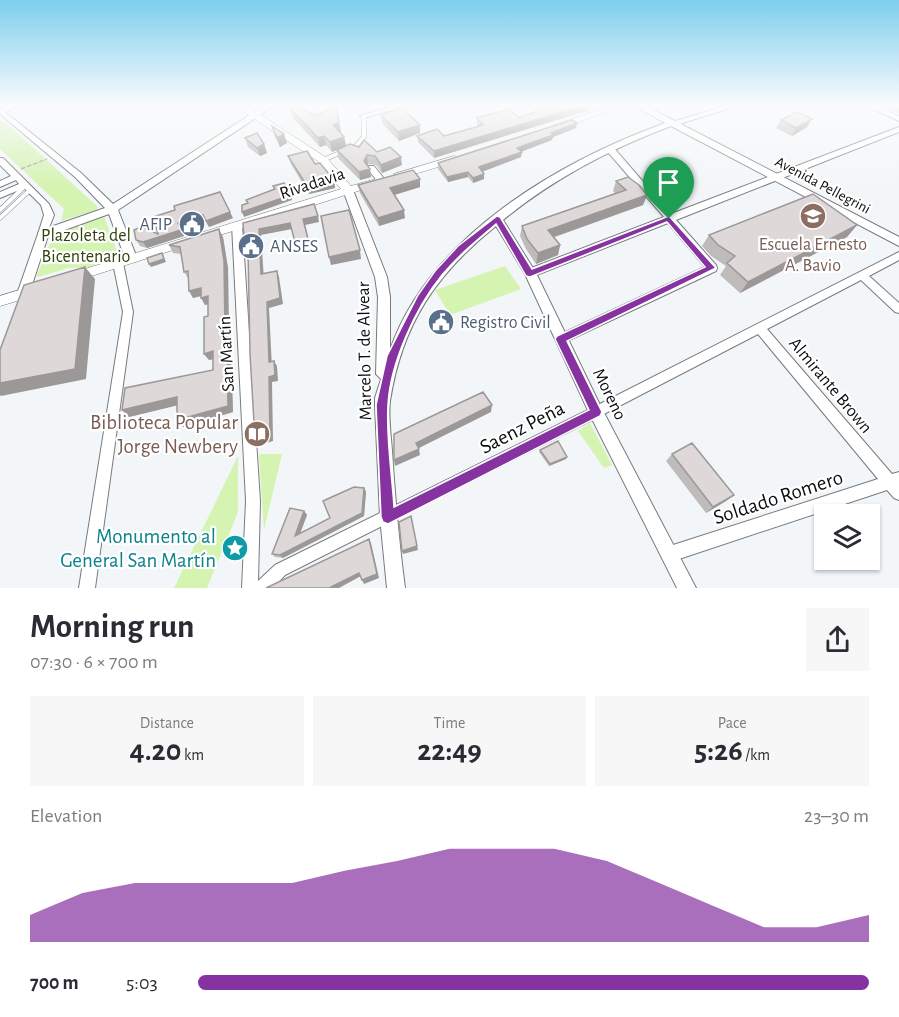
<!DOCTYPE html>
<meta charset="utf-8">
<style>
body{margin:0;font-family:"Alegreya Sans",sans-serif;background:#f7f7f7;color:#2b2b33;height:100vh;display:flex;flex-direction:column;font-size:22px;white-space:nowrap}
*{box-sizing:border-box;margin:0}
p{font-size:20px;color:#7c7c81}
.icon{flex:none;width:33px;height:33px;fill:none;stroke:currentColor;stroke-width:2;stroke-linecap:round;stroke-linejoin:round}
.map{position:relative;height:588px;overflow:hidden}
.sheet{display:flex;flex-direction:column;background:#fff;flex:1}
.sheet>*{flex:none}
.fabs{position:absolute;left:814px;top:504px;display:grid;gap:12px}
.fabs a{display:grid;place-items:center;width:66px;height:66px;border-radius:0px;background:#fff;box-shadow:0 2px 4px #0004;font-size:30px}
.pin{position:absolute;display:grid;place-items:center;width:51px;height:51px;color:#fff;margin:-62px -26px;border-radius:50% 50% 50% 0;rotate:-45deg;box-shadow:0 0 6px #0007}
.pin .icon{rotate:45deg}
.round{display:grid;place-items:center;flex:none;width:63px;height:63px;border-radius:0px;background:#f7f7f7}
.headline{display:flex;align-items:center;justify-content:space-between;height:102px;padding:0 30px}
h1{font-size:33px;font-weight:700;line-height:45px}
.stats{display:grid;grid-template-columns:repeat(3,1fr);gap:9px;height:102px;padding:6px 30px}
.stats div{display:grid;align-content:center;border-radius:0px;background:#f7f7f7;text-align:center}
.stats b{font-size:30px;font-weight:700}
.stats small{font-size:16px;font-weight:400}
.stats p{font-size:16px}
.chart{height:168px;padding:12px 30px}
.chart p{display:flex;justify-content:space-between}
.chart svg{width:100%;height:108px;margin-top:6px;fill:#8633a1;opacity:.7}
ul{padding:0 30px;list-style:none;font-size:20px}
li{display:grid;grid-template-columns:96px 72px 1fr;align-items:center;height:45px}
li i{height:15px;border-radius:8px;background:#8633a1}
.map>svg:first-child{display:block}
.green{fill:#d5f3b1}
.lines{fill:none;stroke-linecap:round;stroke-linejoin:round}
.service-casing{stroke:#787b7e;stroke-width:5}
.minor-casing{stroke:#787b7e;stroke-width:2}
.tertiary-casing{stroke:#787b7e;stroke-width:2}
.secondary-casing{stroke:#787b7e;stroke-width:1}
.path{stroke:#a8abad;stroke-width:1.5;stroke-dasharray:4.5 2;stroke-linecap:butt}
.service{stroke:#fff;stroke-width:4}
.minor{fill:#fff;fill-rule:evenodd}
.tertiary{fill:#fff;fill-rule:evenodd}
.secondary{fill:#fff;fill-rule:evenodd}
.wall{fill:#bfbbba}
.shaded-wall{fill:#9b9897}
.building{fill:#ded9d8;stroke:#9b9897;stroke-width:1.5}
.route{fill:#8633a1;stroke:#fff;stroke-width:1.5;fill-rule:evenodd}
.labels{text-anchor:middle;stroke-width:4.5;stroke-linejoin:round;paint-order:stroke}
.far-street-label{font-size:15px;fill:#0c0d0e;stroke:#fff}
.street-label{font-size:18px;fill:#0c0d0e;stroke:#fff}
.service-label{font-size:18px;fill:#4e5e75;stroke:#fff;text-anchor:start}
.park-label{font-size:18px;fill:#2f430b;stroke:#fff}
.education-label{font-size:18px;fill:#785e54;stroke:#fff}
.near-education-label{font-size:21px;fill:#785e54;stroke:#fff;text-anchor:end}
.near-street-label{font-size:21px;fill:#0c0d0e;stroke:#fff}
.near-culture-label{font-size:21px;fill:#0d838f;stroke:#fff;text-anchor:end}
</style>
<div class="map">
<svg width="899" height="588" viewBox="0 0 899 588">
<rect width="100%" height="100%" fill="#f3f6f9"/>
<path class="green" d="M0,121H4L98,207L96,210L61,221L64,209L0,149Z
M104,216L117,252L115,254L90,267L69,268L38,277L37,275L53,236Z
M505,266L521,289L450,315L435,290Z
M590,423L612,465L604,468L578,431Z
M259,454H282L264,530Z
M238,456V512L207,588H174Z"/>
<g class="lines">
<defs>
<path id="service" d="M323,160L356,146L364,137V116
M0,210L25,186
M0,218L30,190"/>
<path id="minor" d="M10,105H19L0,115V110Z
M397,105H409L364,118L360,116Z
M728,105H740L673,126L666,124Z
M864,105H874L899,116V121Z
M899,127V132L676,220L716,265L717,268L716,271L565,342L561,344L557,342L555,339L557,336L705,267L668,223L534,276H526L525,273L526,270L664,217L607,151V147H613L671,214Z
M0,158H3L49,204L54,215L46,236H40L38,234L44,215L41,205L24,188L0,198V192L19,184L16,180L0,187V181L11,176L0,165Z
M368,166H374L385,180L384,182H378L367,168Z
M237,222L242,225L260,501L258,581L275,565L592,408L899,252V260L869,276L899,303V313L895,312L861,280L767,329L892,474L899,472V500L894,498L887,490L670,562L665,559L662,554L665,549L670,546L878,479L758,334L600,416L285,575L273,588H242L246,501L232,225Z
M118,259L123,263L133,312L95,588H79L123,312L113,263Z"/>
<path id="tertiary" d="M265,105H275L118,210L137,258L135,261H127L125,258L109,214L48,236L29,294L27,297H19L17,294L39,231L105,208L75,177L0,114V108L81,173L113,204Z
M633,105H644L899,237V246L671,126C610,149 553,179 503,220L536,273L601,407L696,588H677L591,417L525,274L496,226C436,274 402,324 390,401C388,417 391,435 392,451C395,497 399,542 405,588H387L380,517L375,405V398L381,379L376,374L378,297L375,277L343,190L348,187L353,190L387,277L390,297V350C429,237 558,162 665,123Z"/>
<path id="secondary" d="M234,105H245L327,158L351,186L376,179L381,182L380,184L79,280H69L67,277L69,274L341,189L319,162Z
M612,105H626L561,128L553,126Z
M454,156L458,157V161L398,179L393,176L394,174Z
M39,284L46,289L44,293L0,306V296Z"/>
</defs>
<use href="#service" class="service-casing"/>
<use href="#minor" class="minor-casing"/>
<use href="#tertiary" class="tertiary-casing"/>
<use href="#secondary" class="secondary-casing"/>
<path class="path" d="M21,169L47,159"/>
<use href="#service" class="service"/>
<use href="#minor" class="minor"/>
<use href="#tertiary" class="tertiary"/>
<use href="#secondary" class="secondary"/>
</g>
<path class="wall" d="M541,105H590L589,110L434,158L418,142L417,136H444L479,127L477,125V118H519L535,112Z
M881,105H899V113Z
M336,106L341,132H340L344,137L346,146L377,152L402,165L382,173L376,165L368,164L367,165L370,169L371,177L360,180L338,158L337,150L332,152L326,145L320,147L292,117L290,108L315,116Z
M381,115L420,125V133L399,141L382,123Z
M781,120L807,127L792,136L776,128Z
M577,123L576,128L553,137L552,140L521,152V157L482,171L484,174V179L473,183L468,177L448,182L438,169V163Z
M272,126L287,143L280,147L274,135Z
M245,138L264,144L267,153L260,156L248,147Z
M288,156L315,164L334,180L335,188L309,194L291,164Z
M616,181L647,195L643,205L554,237L560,245L558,255L536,264L526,249L520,236L522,226L615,193L613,191Z
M358,185L420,187L394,195L405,218L379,226L360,193Z
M175,210L233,218L209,227L205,221L181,229L184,236L147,248L140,246L136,240L158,234Z
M857,225L847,237L740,293L720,275L726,266L711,256L702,246L709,235Z
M223,237L228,268L229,340H226L227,350L231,357L233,412L183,427L177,405L129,417L213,370V359L209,360L204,354L208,316V304L205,305L201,296L193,298L188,278L184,272L181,254L173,253L169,245Z
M540,450L566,459L549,466L539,452Z
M672,454L734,495L726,501L706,513L666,461Z
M364,488L366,492L364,516L283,558L275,557L272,554L304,511L307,515L300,533L330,518Z"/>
<path class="shaded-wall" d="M585,105H590L589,110L434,158V151Z
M812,119L807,127L792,136L796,128Z
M339,122L341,132L335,134L333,125Z
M577,123L576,128L553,137L552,140L517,153V148Z
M420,125V133L399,141L398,132Z
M284,134L287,143L280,147L277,138Z
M324,136L326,145L320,147L318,138Z
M344,137L346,146L332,152L330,142Z
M264,144L267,153L260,156L257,148Z
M522,152L521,157L479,173V167Z
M367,155L368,164L365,169L364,161Z
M401,157L402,165L382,173L381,165Z
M370,169L371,177L360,180L359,172Z
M468,172V177L448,182L447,177Z
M484,174V179L473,183V178Z
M420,179V187L391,196L390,188Z
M334,180L335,188L309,194L307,186Z
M291,195L292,200L244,217L242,212Z
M647,195L643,205L546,240L548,230Z
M404,210L405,218L379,226L378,218Z
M230,212L233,218L209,227L206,221Z
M203,215L206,221L181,229L184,236L147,248L143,242L178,223Z
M318,216L319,222L305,225L310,245L297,248L295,242L303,219Z
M290,223L292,229L261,235L264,280L261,274L259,229Z
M857,225L847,237L740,293L748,282Z
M219,229L223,237L228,268L229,340H226L227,356V350L231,357L233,412L183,427L177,420L228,406L223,351Z
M560,245L558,255L536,264L538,253Z
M360,250L361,259L331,265L329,257Z
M162,253L166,262L151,267L149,264Z
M85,267L95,279L86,379L1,396L0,395V383Z
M277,271L279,277L283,304L269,308L272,368L269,362L267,302Z
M201,288L205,295L193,298L189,291Z
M208,296L212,303L205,305L201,298Z
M213,351L218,358L209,360L204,354Z
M274,361L277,366L278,381L272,382L273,441L259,445L255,440L269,377Z
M177,397L183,404L129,417L122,410Z
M492,405L491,412L417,449L416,443Z
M419,449L420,455L395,466L394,460Z
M567,457L566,459L549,466L550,464Z
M364,488L366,492L364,516L283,558L280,555L362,513Z
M734,495L726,501L706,513L713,507Z
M304,511L307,515L298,539L295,536Z
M369,539L371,543L379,578L364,584L362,580Z
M417,546L418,550L403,554L402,551Z
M359,573L361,576L339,588H329Z"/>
<path class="building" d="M296,105L315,116L336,106L339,122L333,125L344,137L330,142L324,136L318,138L290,108Z
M541,105H585L434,151L417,136L437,129L444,136L483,125L477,118L510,109L519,118L535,112Z
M402,108L420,125L398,132L381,115Z
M797,112L812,119L796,128L781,120Z
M572,120L577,123L551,133L553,135L517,148L522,152L479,167L484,174L473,178L468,172L447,177L438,163Z
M272,126L284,134L277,138Z
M257,133L264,144L257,148L245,138Z
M364,140L377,152L390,147L401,157L381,165L375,156L367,155L364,161L370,169L359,172L337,150L350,144L359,147Z
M307,151L315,164L320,163L334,180L307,186L288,156Z
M413,170L420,179L390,188L404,210L378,218L358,185Z
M628,177L639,185L647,195L548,230L560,245L538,253L527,239L522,226L626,190L616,181Z
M284,183L291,195L242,212V205L248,203L246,200L275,189L273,186Z
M220,192L230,212L206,221L203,215L178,223L181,230L143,242L136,240L134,230L141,227L158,234L153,217L175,210L174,206Z
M813,194L857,225L748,282L727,263L735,256L718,245L709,235Z
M314,204L318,216L303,219L308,239L295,242L290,223L259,229L261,274L277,271L280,298L267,302L269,362L274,361L275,375L269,377L270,436L255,440L250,354L248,249H245L243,223Z
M349,210L360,250L329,257L321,216Z
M219,229L224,261L225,333H222L223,351L227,350L228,406L177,420V397L122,410L125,388L213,370V351L204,354V317L208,316V296L201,298V288L189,291L188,271L184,272L180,247L169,245Z
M162,253L164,259L149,264L147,258Z
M85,267L75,369L0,383V350L24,285Z
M483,392L492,405L416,443L419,449L394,460V434Z
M558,441L567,457L550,464L540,450Z
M692,443L734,495L713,507L672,454Z
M354,487L364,488L362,513L280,555L272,554L290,508L304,511L295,536L330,518L323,501Z
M411,516L417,546L402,551L399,522Z
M369,539L377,574L362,580L359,573L329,588H266Z"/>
<linearGradient id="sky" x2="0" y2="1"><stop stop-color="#7dceee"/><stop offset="0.56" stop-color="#fafbfc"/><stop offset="1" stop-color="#fafbfc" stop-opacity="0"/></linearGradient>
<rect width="899" height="188" fill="url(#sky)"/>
<path class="route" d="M497,216L500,217L532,269L669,216L716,268L567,341L602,412L600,416L388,524L383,522L381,517L376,405L387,356L418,295L435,271L458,246ZM667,222L705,267L557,336L555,339L589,410L394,507C392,474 386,438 388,405C390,363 416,307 442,275C458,256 477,240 496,224L526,276L530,277Z"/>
<defs>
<symbol id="school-disc" viewBox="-11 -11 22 22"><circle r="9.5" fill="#8d6e63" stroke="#fff"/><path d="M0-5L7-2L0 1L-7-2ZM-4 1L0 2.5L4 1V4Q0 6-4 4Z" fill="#fff"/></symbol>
<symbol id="civic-disc" viewBox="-11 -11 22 22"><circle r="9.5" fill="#5c6f8a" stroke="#fff"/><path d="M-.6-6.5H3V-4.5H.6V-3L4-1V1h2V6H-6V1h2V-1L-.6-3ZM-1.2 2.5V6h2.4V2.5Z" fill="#fff"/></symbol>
<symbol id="library-disc" viewBox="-11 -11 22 22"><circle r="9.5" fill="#8d6e63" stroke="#fff"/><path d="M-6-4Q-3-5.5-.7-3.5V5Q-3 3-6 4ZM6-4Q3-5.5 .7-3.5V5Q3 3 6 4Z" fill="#fff"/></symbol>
<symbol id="sight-disc" viewBox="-11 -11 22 22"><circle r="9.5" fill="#0f9aa8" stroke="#fff"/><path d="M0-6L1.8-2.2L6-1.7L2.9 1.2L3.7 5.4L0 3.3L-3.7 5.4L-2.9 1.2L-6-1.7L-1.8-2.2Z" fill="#fff"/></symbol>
</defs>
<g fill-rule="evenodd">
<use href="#school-disc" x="798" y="201" width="30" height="30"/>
<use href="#civic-disc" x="177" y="209" width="30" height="30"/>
<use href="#civic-disc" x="236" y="231" width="30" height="30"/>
<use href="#civic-disc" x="426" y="307" width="30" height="30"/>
<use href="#library-disc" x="242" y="419" width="30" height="30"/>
<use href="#sight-disc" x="220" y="533" width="30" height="30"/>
</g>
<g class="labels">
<g class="far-street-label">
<text transform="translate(823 185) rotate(28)" y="5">Avenida Pellegrini</text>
</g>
<g class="street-label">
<text transform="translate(312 183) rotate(-18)" y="6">Rivadavia</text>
<text transform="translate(364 351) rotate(-91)" y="6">Marcelo T. de Alvear</text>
<text transform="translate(226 354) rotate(-93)" y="6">San Martín</text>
<text transform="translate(831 385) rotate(50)" y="6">Almirante Brown</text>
<text transform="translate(610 394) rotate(64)" y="6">Moreno</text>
</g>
<g class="service-label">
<text x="172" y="230" text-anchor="end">AFIP</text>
<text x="270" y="252">ANSES</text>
<text x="460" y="328">Registro Civil</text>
</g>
<g class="park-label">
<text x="86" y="241">Plazoleta del<tspan x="86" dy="21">Bicentenario</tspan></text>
</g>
<g class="education-label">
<text x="813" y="250">Escuela Ernesto<tspan x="813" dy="21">A. Bavio</tspan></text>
</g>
<g class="near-education-label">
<text x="238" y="429">Biblioteca Popular<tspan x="238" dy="24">Jorge Newbery</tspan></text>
</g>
<g class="near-street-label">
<text transform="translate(522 427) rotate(-27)" y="7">Saenz Peña</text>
<text transform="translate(778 497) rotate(-18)" y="7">Soldado Romero</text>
</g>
<g class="near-culture-label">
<text x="216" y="543">Monumento al<tspan x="216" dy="24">General San Martín</tspan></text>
</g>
</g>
</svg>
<div class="fabs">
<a><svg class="icon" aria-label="layers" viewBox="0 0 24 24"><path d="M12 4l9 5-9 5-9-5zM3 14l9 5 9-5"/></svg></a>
</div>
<div class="pin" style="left:669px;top:219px;background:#1e9e55"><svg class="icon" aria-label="arrive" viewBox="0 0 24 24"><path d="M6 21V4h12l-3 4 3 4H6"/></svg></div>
</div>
<section class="sheet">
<div class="headline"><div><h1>Morning run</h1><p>07:30 · 6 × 700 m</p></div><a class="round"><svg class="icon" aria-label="share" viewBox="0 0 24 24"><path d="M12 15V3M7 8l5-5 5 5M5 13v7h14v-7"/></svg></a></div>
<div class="stats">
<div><p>Distance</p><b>4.20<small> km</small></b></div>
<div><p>Time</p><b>22:49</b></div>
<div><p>Pace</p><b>5:26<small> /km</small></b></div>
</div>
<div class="chart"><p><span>Elevation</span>23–30 m</p>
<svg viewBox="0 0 160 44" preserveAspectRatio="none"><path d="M0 44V33L10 24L20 20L30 20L40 20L50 20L60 15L70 11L80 6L90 6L100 6L110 11L120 20L130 29L140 38L150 38L160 33V44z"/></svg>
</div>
<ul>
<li><b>700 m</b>5:03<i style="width:100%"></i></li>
</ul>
</section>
